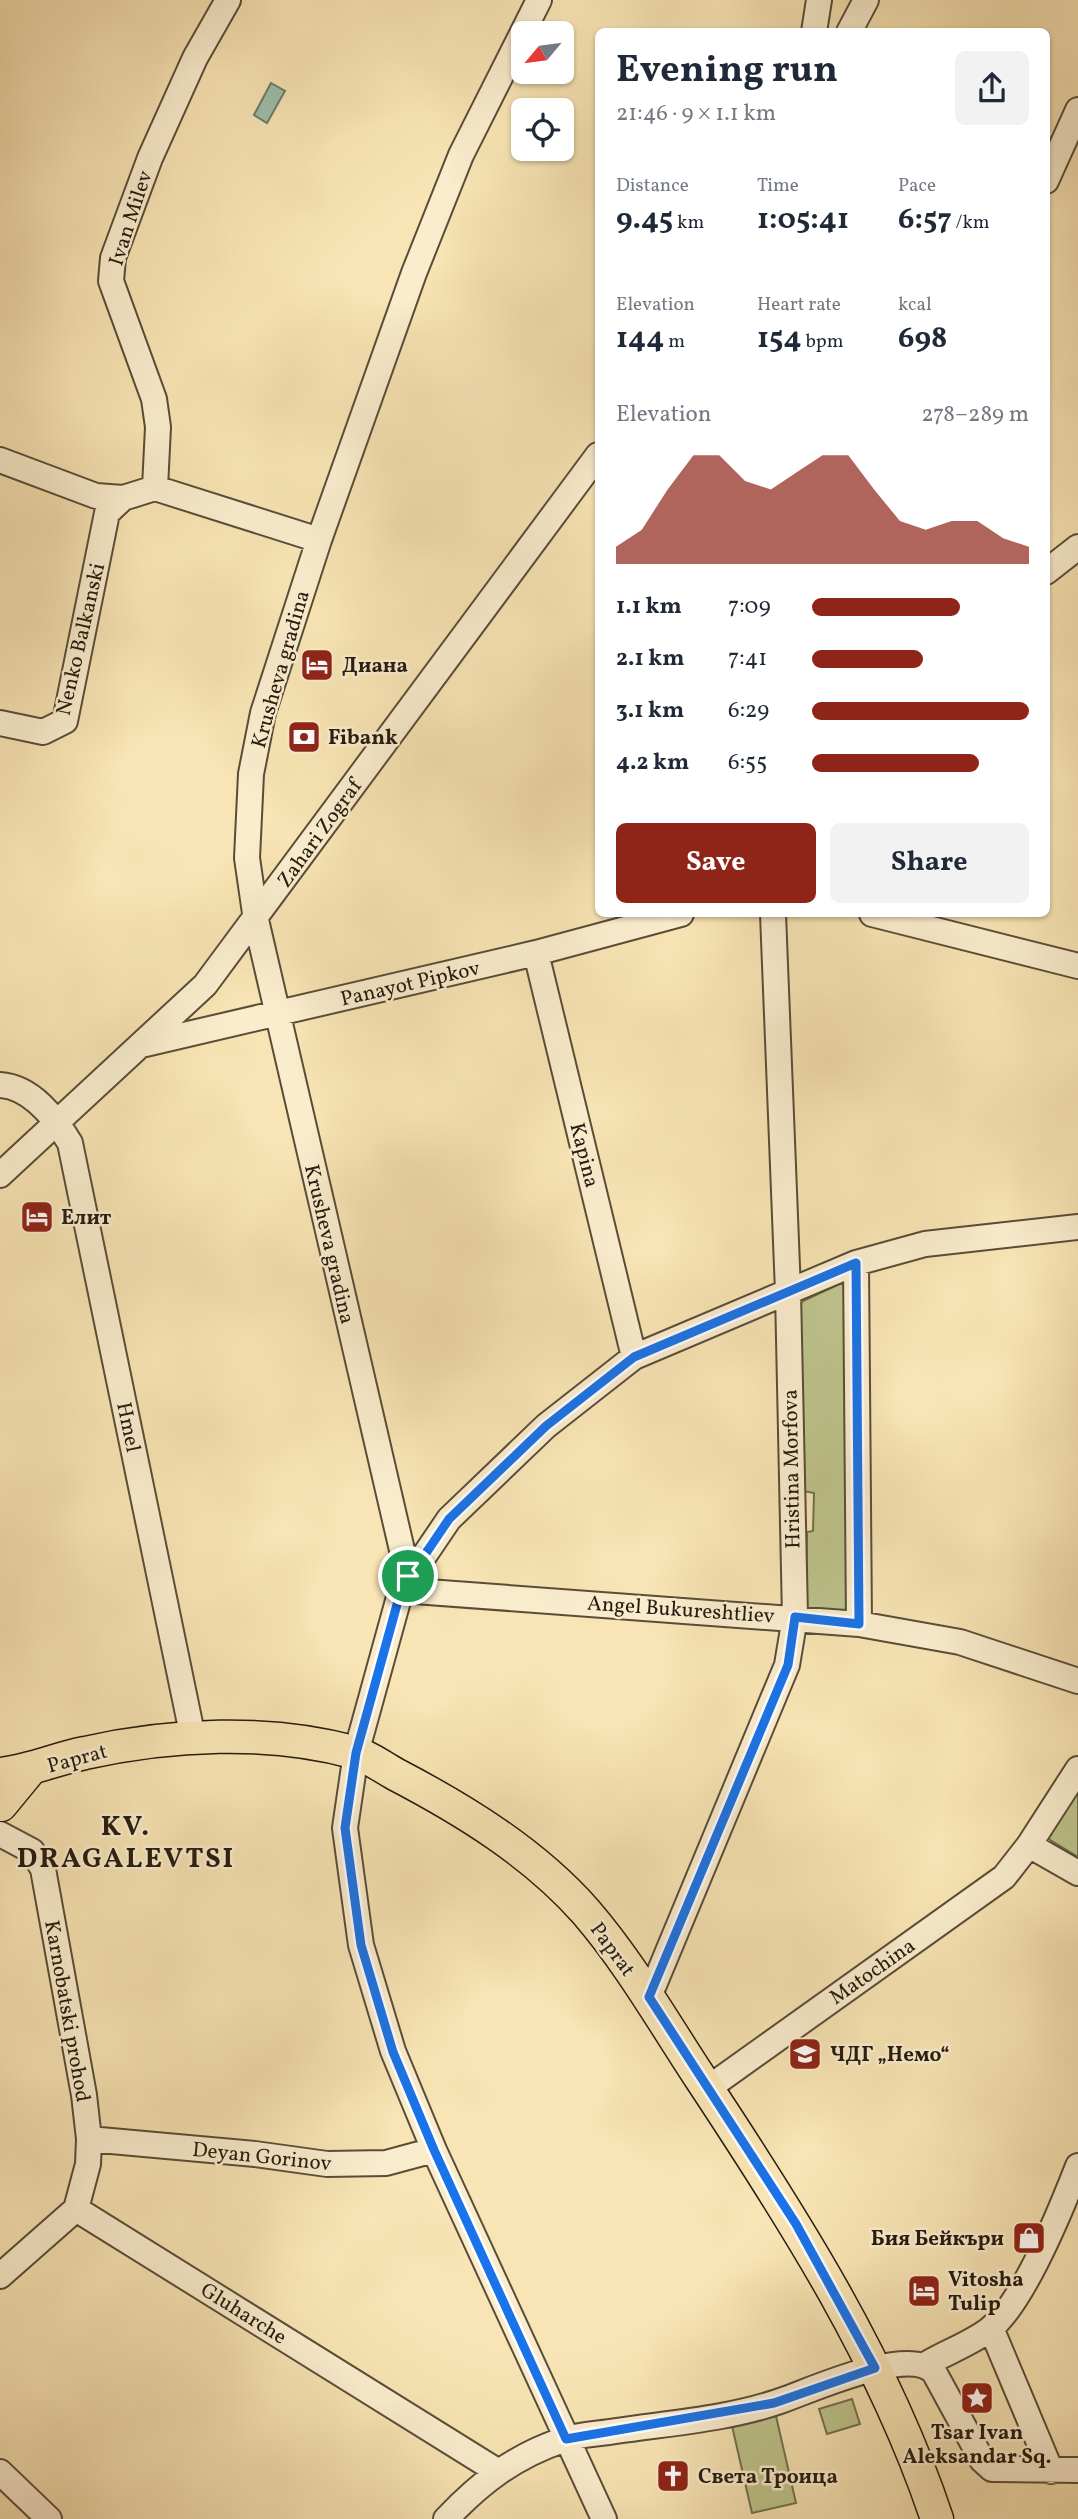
<!DOCTYPE html>
<meta charset="utf-8">
<style>
body{margin:0;font-family:Vollkorn,serif;background:#f2f2f3;color:#1f2937;height:100vh;display:flex;flex-direction:column;font-size:26px;white-space:nowrap}
*{box-sizing:border-box;margin:0}
p{font-size:23px;color:#747a83}
.icon{flex:none;width:38px;height:38px;fill:none;stroke:currentColor;stroke-width:2;stroke-linecap:round;stroke-linejoin:round}
.map{position:relative;flex:1;overflow:hidden}
.side{position:absolute;left:595px;top:28px;width:455px;height:889px;display:flex;flex-direction:column;background:#fff;border-radius:10px;box-shadow:0 2px 5px #0004}
.side>*{flex:none}
.needle{width:46px;rotate:241deg}
.controls{position:absolute;left:511px;top:21px;display:grid;gap:14px}
.controls a{display:grid;place-items:center;width:63px;height:63px;border-radius:10px;background:#fff;box-shadow:0 2px 5px #0004;font-size:35px}
.pin{position:absolute;display:grid;place-items:center;width:60px;height:60px;color:#fff;margin:-30px;border:4px solid #fff;border-radius:50%;box-shadow:0 2px 7px #0007}
.round{display:grid;place-items:center;flex:none;width:74px;height:74px;border-radius:10px;background:#f2f2f3}
.overview{display:flex;align-items:center;justify-content:space-between;height:119px;padding:0 21px}
h1{font-size:38px;font-weight:700;line-height:52px}
.figures{display:grid;grid-template-columns:repeat(3,1fr);gap:10px;height:119px;padding:7px 21px}
.figures div{display:grid;align-content:center}
.figures b{font-size:30px;font-weight:700}
.figures small{font-size:19px;font-weight:400}
.figures p{font-size:19px}
.chart{height:196px;padding:14px 21px}
.chart p{display:flex;justify-content:space-between}
.chart svg{width:100%;height:126px;margin-top:7px;fill:#8f2418;opacity:.7}
.button{display:flex;gap:14px;margin-top:auto;padding:14px 21px}
.button a{flex:1;height:80px;border-radius:10px;background:#8f2418;color:#fff;font-size:28px;font-weight:700;line-height:80px;text-align:center}
.button a+a{background:#f2f2f3;color:#1f2937}
ul{padding:0 21px;list-style:none;font-size:23px}
li{display:grid;grid-template-columns:112px 84px 1fr;align-items:center;height:52px}
li i{height:18px;border-radius:9px;background:#8f2418}
.map>svg:first-child{display:block}
.park{fill:#bec48c;stroke:#71704e;stroke-width:2}
.water{fill:#9dbfab;stroke:#6d7d6d;stroke-width:2}
.lines{fill:none;stroke-linecap:round;stroke-linejoin:round}
.minor-casing{stroke:#594d38;stroke-width:28}
.major-casing{stroke:#241b0f;stroke-width:35}
.minor{stroke:#faedce;stroke-width:24}
.major{stroke:#f8e4b4;stroke-width:32}
.route-casing{stroke:#fff;stroke-width:14}
.route{stroke:#1a73e8;stroke-width:9}
.labels{text-anchor:middle;stroke-width:5;stroke-linejoin:round;paint-order:stroke}
.street-label{font-size:21px;fill:#241b0f;stroke:#faedce}
.poi-label{font-size:21px;font-weight:bold;fill:#241b0f;stroke:#faedce;text-anchor:start}
.district-label{font-size:28px;font-weight:bold;letter-spacing:2px;fill:#241b0f;stroke:#faedce}
</style>
<div class="map">
<svg width="1078" height="2519" viewBox="0 0 1078 2519">
<rect width="100%" height="100%" fill="#f8e4b4"/>
<filter id="stains"><feTurbulence type="fractalNoise" baseFrequency=".00286" numOctaves="4"/><feColorMatrix values="0 0 0 0 .2 0 0 0 0 .09 0 0 0 0 .02 0 0 0 .5 -.17"/></filter>
<radialGradient id="worn" r=".72"><stop offset=".6" stop-color="#630" stop-opacity="0"/><stop offset="1" stop-color="#630" stop-opacity=".3"/></radialGradient>
<path class="park" d="M852,1278L854,1617L806,1612L807,1532L813,1531L814,1493L803,1491L800,1305L803,1301Z
M1078,1776V1857L1042,1835Z
M852,2399L860,2424L827,2434L819,2409Z
M776,2416L796,2503L752,2513L732,2426Z"/>
<path class="water" d="M271,83L285,91L267,123L254,115Z"/>
<g class="lines">
<defs>
<path id="minor" d="M814,32L819,0
M849,32L866,0
M1046,181L1078,110
M0,460L96,496L123,498L155,488L319,540
M155,488L158,427L154,399L111,281L113,258L150,158L195,58L228,0
M1046,572L1078,547
M0,723L43,732L65,721L107,513L123,498
M872,914L1078,966
M536,953L634,1357
M141,1045L536,953L681,914
M0,1085C32,1087 55,1118 70,1143L193,1738
M0,1175L205,985L598,455
M856,1263L859,1624
M408,1576L256,920L247,858L251,774L263,713L319,540L414,273L461,155L539,0
M401,1590L859,1624L960,1642L1078,1681
M0,1834L32,1851L43,1869L84,2095L89,2139L88,2164L76,2209
M1029,1845L1078,1873
M649,1997L787,1665L795,1617L788,1292L773,914
M707,2089L1004,1877L1029,1845L1078,1769
M89,2139L255,2154L327,2164L386,2163L434,2150
M0,2276L76,2209L497,2471
M991,2328L1051,2471
M925,2365C944,2353 975,2342 991,2328C1024,2301 1062,2207 1078,2166
M0,2472L49,2519
M446,2519C481,2482 515,2456 563,2440C580,2434 599,2434 616,2431C670,2423 730,2419 783,2400C814,2389 908,2346 934,2372L982,2460L992,2469L1078,2470
M604,2519L434,2150L393,2051L361,1945L345,1828L356,1753L401,1590L449,1519L546,1426L634,1357L856,1263L925,1244L1078,1227"/>
<path id="major" d="M0,1774C30,1771 55,1759 85,1753C170,1734 268,1729 353,1752C368,1756 382,1767 395,1774C464,1810 534,1853 586,1912C630,1963 664,2023 701,2079C793,2218 884,2360 937,2519
M1,1805L29,1771"/>
</defs>
<use href="#minor" class="minor-casing"/>
<use href="#major" class="major-casing"/>
<use href="#minor" class="minor"/>
<use href="#major" class="major"/>
</g>
<g class="lines">
<defs>
<path id="route" d="M856,1263L859,1624L795,1617L788,1665L649,1997L796,2224L875,2368L774,2403L566,2439L434,2150L393,2052L361,1945L345,1828L356,1753L401,1590L449,1519L546,1426L634,1357Z"/>
</defs>
<use href="#route" class="route-casing"/>
<use href="#route" class="route"/>
</g>
<defs>
<symbol id="hotel-square" viewBox="-11 -11 22 22"><rect x="-9" y="-9" width="18" height="18" rx="4" fill="#8f2418" stroke="#faedce"/><path d="M-6-4.5h1.5V1H6V5H4.5V3h-9V5H-6ZM-4 0a1.8 1.8 0 1 1 3.6 0ZM.5 0V-2.5h3Q6-2.5 6 0Z" fill="#fff"/></symbol>
<symbol id="bank-square" viewBox="-11 -11 22 22"><rect x="-9" y="-9" width="18" height="18" rx="4" fill="#8f2418" stroke="#faedce"/><path d="M-6-4H6V4H-6ZM0-2.3a2.3 2.3 0 1 0 0 4.6a2.3 2.3 0 1 0 0-4.6Z" fill="#fff"/></symbol>
<symbol id="school-square" viewBox="-11 -11 22 22"><rect x="-9" y="-9" width="18" height="18" rx="4" fill="#8f2418" stroke="#faedce"/><path d="M0-5L7-2L0 1L-7-2ZM-4 1L0 2.5L4 1V4Q0 6-4 4Z" fill="#fff"/></symbol>
<symbol id="shop-square" viewBox="-11 -11 22 22"><rect x="-9" y="-9" width="18" height="18" rx="4" fill="#8f2418" stroke="#faedce"/><path d="M-5-2.5h2.3a2.7 3.5 0 0 1 5.4 0H5L5.5 6h-11ZM-1.5-2.5h3a1.5 2.3 0 0 0-3 0Z" fill="#fff"/></symbol>
<symbol id="sight-square" viewBox="-11 -11 22 22"><rect x="-9" y="-9" width="18" height="18" rx="4" fill="#8f2418" stroke="#faedce"/><path d="M0-6L1.8-2.2L6-1.7L2.9 1.2L3.7 5.4L0 3.3L-3.7 5.4L-2.9 1.2L-6-1.7L-1.8-2.2Z" fill="#fff"/></symbol>
<symbol id="church-square" viewBox="-11 -11 22 22"><rect x="-9" y="-9" width="18" height="18" rx="4" fill="#8f2418" stroke="#faedce"/><path d="M-1.2-6h2.4v3.5h3.3v2.4h-3.3V6h-2.4V-.1h-3.3v-2.4h3.3Z" fill="#fff"/></symbol>
</defs>
<g fill-rule="evenodd">
<use href="#hotel-square" x="298" y="646" width="38" height="38"/>
<use href="#bank-square" x="285" y="718" width="38" height="38"/>
<use href="#hotel-square" x="18" y="1198" width="38" height="38"/>
<use href="#school-square" x="786" y="2035" width="38" height="38"/>
<use href="#shop-square" x="1010" y="2219" width="38" height="38"/>
<use href="#hotel-square" x="905" y="2272" width="38" height="38"/>
<use href="#sight-square" x="958" y="2379" width="38" height="38"/>
<use href="#church-square" x="654" y="2457" width="38" height="38"/>
</g>
<g class="labels">
<g class="street-label">
<text transform="translate(130 218) rotate(-72)" y="7">Ivan Milev</text>
<text transform="translate(80 639) rotate(-77)" y="7">Nenko Balkanski</text>
<text transform="translate(280 669) rotate(-74)" y="7">Krusheva gradina</text>
<text transform="translate(319 833) rotate(-54)" y="7">Zahari Zograf</text>
<text transform="translate(410 983) rotate(-13)" y="7">Panayot Pipkov</text>
<text transform="translate(585 1155) rotate(76)" y="7">Kapina</text>
<text transform="translate(330 1244) rotate(77)" y="7">Krusheva gradina</text>
<text transform="translate(129 1427) rotate(78)" y="7">Hmel</text>
<text transform="translate(791 1469) rotate(-91)" y="7">Hristina Morfova</text>
<text transform="translate(681 1609) rotate(4)" y="7">Angel Bukureshtliev</text>
<text transform="translate(77 1758) rotate(-15)" y="7">Paprat</text>
<text transform="translate(613 1949) rotate(54)" y="7">Paprat</text>
<text transform="translate(872 1971) rotate(-35)" y="7">Matochina</text>
<text transform="translate(68 2011) rotate(80)" y="7">Karnobatski prohod</text>
<text transform="translate(262 2156) rotate(6)" y="7">Deyan Gorinov</text>
<text transform="translate(244 2313) rotate(32)" y="7">Gluharche</text>
</g>
<g class="poi-label">
<text x="342" y="672">Диана</text>
<text x="328" y="744">Fibank</text>
<text x="61" y="1224">Елит</text>
<text x="830" y="2061">ЧДГ „Немо“</text>
<text x="1004" y="2245" text-anchor="end">Бия Бейкъри</text>
<text x="948" y="2286">Vitosha<tspan x="948" dy="24">Tulip</tspan></text>
<text x="977" y="2439" text-anchor="middle">Tsar Ivan<tspan x="977" dy="24">Aleksandar Sq.</tspan></text>
<text x="698" y="2483">Света Троица</text>
</g>
<g class="district-label">
<text x="126" y="1835">KV.<tspan x="126" dy="32">DRAGALEVTSI</tspan></text>
</g>
</g>
<rect width="100%" height="100%" filter="url(#stains)"/>
<rect width="100%" height="100%" fill="url(#worn)"/>
</svg>
<div class="controls">
<a><svg class="needle" viewBox="-14 -14 28 28"><path d="M0-13l5 13h-10z" fill="#e53935"/><path d="M0 13l5-13h-10z" fill="#747a83"/></svg></a>
<a><svg class="icon" aria-label="locate" viewBox="0 0 24 24"><circle cx="12" cy="12" r="6"/><path d="M12 2v4M12 18v4M2 12h4M18 12h4"/></svg></a>
</div>
<div class="pin" style="left:408px;top:1576px;background:#1e9e55"><svg class="icon" aria-label="arrive" viewBox="0 0 24 24"><path d="M6 21V4h12l-3 4 3 4H6"/></svg></div>
<section class="side">
<div class="overview"><div><h1>Evening run</h1><p>21:46 · 9 × 1.1 km</p></div><a class="round"><svg class="icon" aria-label="share" viewBox="0 0 24 24"><path d="M12 15V3M7 8l5-5 5 5M5 13v7h14v-7"/></svg></a></div>
<div class="figures">
<div><p>Distance</p><b>9.45<small> km</small></b></div>
<div><p>Time</p><b>1:05:41</b></div>
<div><p>Pace</p><b>6:57<small> /km</small></b></div>
</div>
<div class="figures">
<div><p>Elevation</p><b>144<small> m</small></b></div>
<div><p>Heart rate</p><b>154<small> bpm</small></b></div>
<div><p>kcal</p><b>698</b></div>
</div>
<div class="chart"><p><span>Elevation</span>278–289 m</p>
<svg viewBox="0 0 160 44" preserveAspectRatio="none"><path d="M0 44V38L10 32L20 18L30 6L40 6L50 15L60 18L70 12L80 6L90 6L100 18L110 29L120 32L130 29L140 29L150 35L160 38V44z"/></svg>
</div>
<ul>
<li><b>1.1 km</b>7:09<i style="width:68%"></i></li>
<li><b>2.1 km</b>7:41<i style="width:51%"></i></li>
<li><b>3.1 km</b>6:29<i style="width:100%"></i></li>
<li><b>4.2 km</b>6:55<i style="width:77%"></i></li>
</ul>
<div class="button"><a>Save</a><a>Share</a></div>
</section>
</div>
